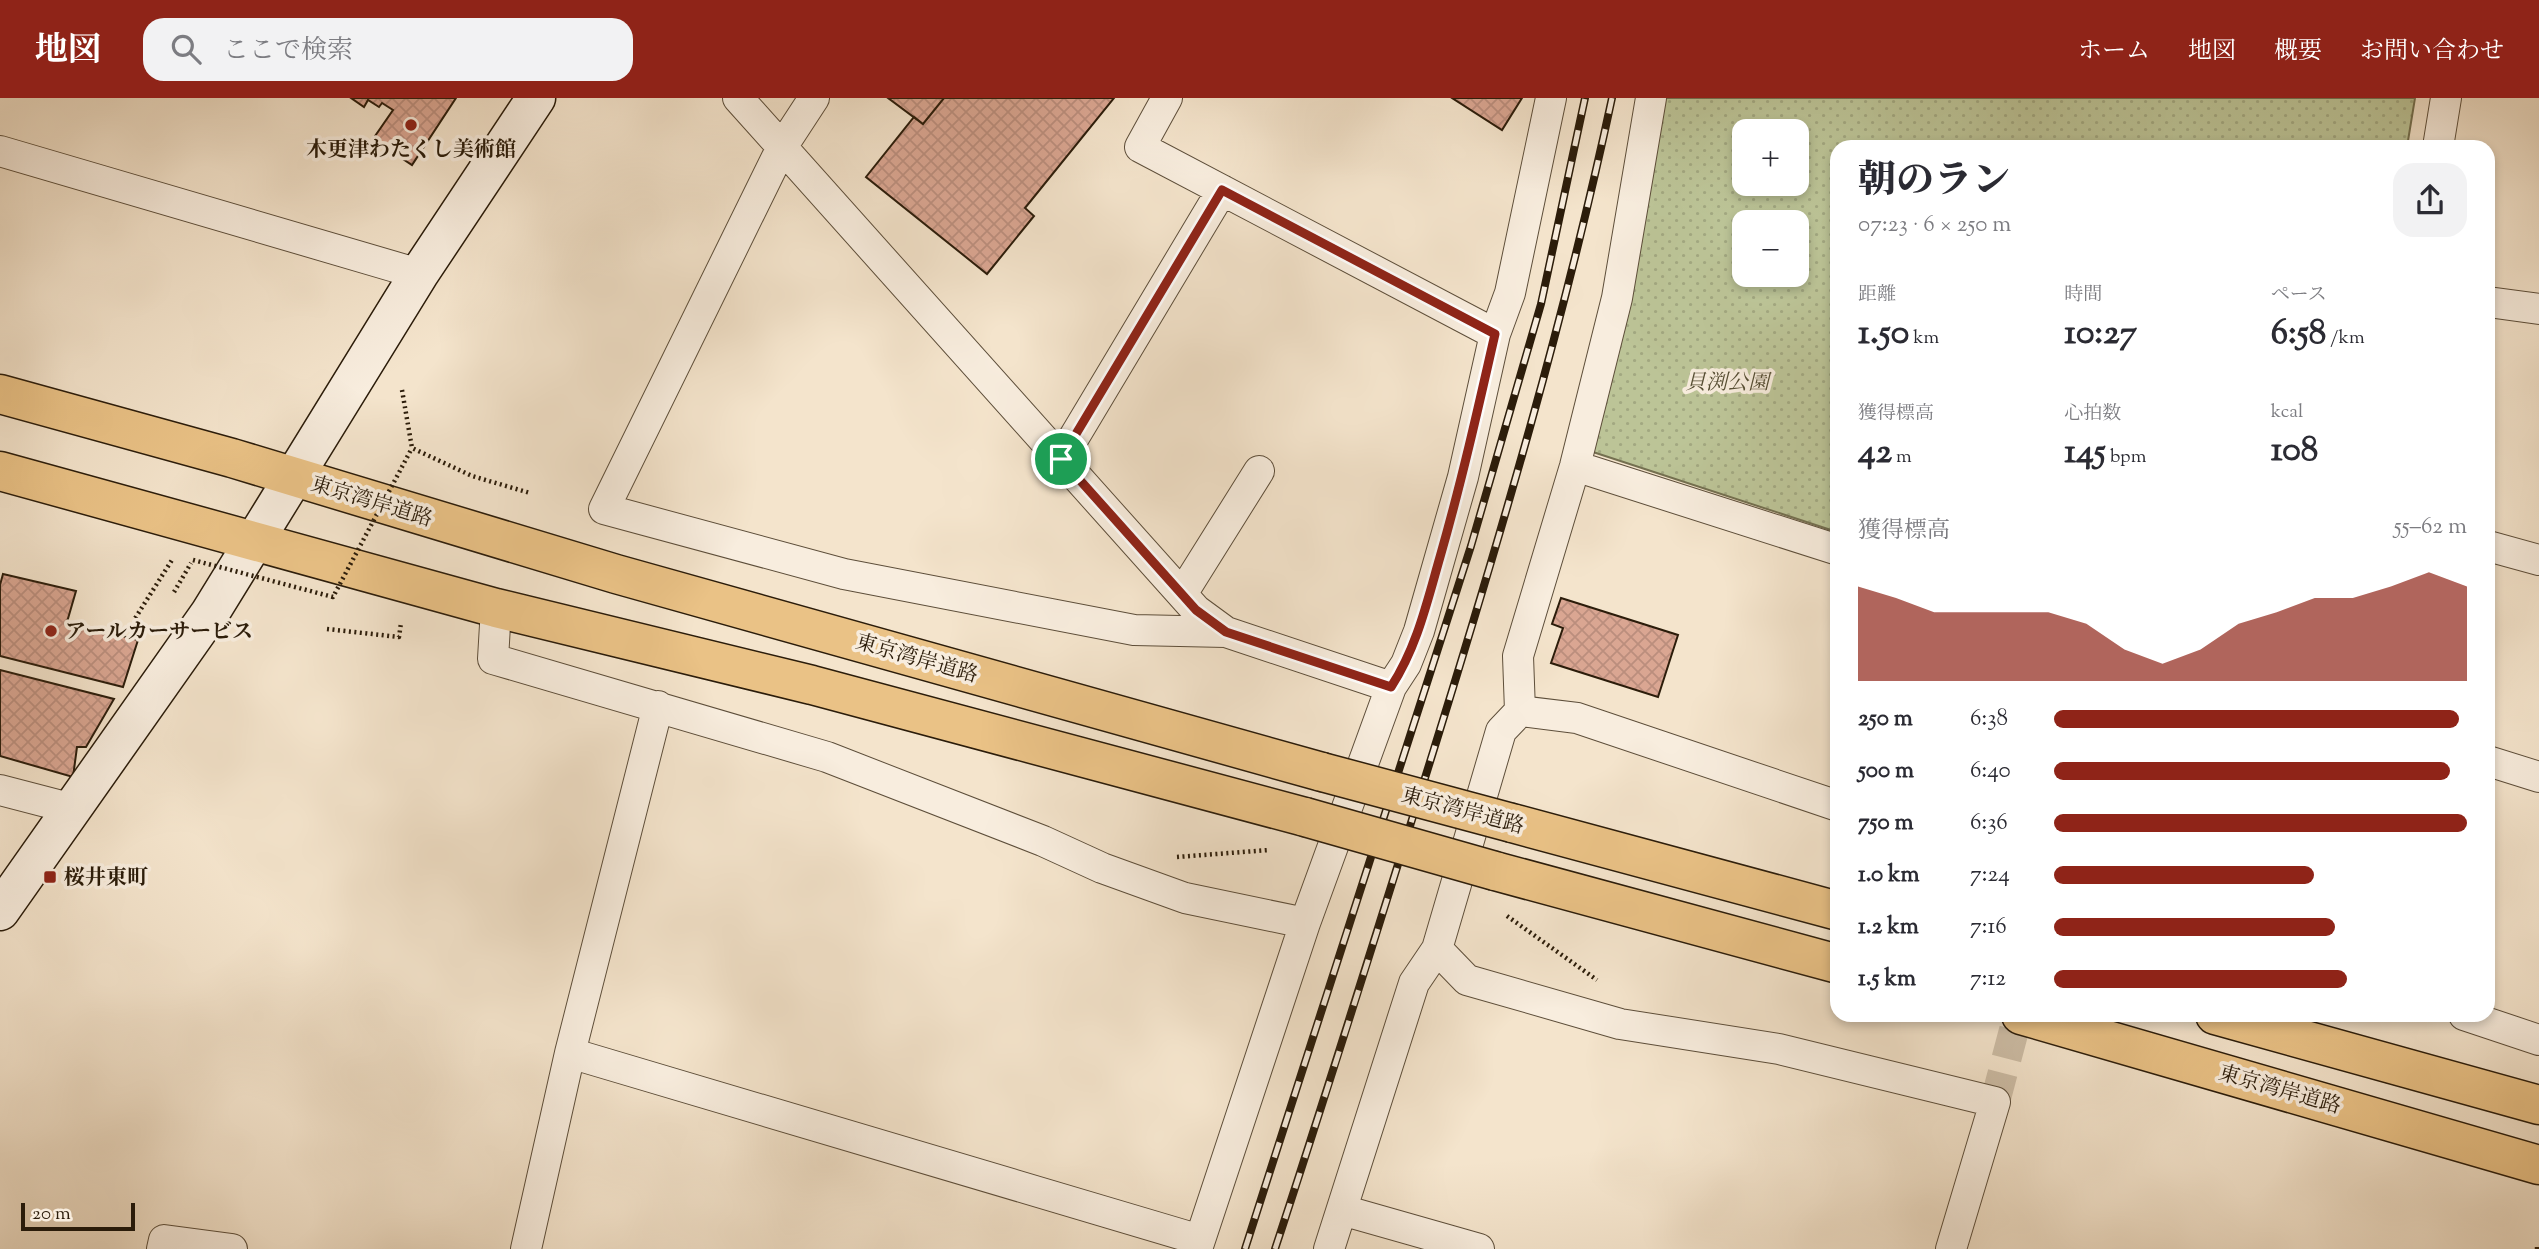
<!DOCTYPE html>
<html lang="ja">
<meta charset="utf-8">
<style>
body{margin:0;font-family:"Sorts Mill Goudy","Noto Serif JP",serif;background:#f2f2f3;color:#2b2b33;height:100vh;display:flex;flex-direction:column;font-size:26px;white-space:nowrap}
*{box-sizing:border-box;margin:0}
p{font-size:23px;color:#7c7c81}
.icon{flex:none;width:38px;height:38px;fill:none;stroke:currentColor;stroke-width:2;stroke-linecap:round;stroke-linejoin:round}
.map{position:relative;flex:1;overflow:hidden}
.details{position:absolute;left:1830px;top:42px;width:665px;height:882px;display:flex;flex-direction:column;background:#fff;border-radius:21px;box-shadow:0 4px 10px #0003}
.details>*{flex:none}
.fabs{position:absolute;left:1732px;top:21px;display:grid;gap:14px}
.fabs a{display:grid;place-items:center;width:77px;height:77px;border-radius:14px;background:#fff;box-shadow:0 4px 10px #0003;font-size:35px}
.scale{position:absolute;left:21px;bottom:18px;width:114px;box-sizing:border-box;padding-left:7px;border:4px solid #2b1c0a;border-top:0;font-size:19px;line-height:24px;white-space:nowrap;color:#2b1c0a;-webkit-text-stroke:5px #f8edde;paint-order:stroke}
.pin{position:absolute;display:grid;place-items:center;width:60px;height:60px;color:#fff;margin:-30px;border:4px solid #fff;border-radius:50%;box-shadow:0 2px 7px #0007}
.round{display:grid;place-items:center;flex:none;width:74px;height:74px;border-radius:21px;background:#f2f2f3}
.headline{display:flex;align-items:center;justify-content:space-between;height:119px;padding:0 28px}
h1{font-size:38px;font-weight:800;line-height:52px}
.metrics{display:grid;grid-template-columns:repeat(3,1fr);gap:10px;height:119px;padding:7px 28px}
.metrics div{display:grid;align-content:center}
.metrics b{font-size:35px;font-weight:800}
.metrics small{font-size:19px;font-weight:400}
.metrics p{font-size:19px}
.chart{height:196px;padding:14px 28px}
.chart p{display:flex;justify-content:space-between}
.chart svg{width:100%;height:126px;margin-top:7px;fill:#8f2418;opacity:.7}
ul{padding:0 28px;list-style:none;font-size:23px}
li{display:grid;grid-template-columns:112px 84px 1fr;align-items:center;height:52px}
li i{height:18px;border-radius:9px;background:#8f2418}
header{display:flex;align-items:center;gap:42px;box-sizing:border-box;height:98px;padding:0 35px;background:#8f2418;color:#fff}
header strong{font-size:33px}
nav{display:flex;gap:38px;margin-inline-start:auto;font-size:24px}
.search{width:490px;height:63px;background:#f2f2f3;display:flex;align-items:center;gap:18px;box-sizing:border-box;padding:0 24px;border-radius:21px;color:#7c7c81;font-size:26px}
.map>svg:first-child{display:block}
.park{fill:url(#park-dots);stroke:#747050;stroke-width:2;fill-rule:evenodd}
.building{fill:url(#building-cross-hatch);stroke:#2b1c0a;stroke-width:2}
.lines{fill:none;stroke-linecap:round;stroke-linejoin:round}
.street-tunnel{stroke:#ccbca5;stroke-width:30;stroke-dasharray:30 15;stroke-linecap:butt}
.street-casing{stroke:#5d4e3a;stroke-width:32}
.secondary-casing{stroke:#2b1c0a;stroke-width:41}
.highway-casing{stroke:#2b1c0a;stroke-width:41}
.path{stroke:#2b1c0a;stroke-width:4.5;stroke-dasharray:2 3.5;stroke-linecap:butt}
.street{stroke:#f8edde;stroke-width:30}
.secondary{stroke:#f8edde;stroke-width:38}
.highway{stroke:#eac286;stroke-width:38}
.rail-casing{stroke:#2b1c0a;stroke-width:8}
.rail{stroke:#f8edde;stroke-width:5;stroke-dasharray:16;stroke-linecap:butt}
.highway-bridge-casing{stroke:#2b1c0a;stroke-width:41;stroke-linecap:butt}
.path-bridge{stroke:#2b1c0a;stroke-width:4.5;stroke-dasharray:2 3.5;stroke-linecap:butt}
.highway-bridge{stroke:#eac286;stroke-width:38}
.route-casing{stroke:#fff;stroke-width:14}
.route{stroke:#8f2418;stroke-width:9}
.poi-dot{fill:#8f2418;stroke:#f8edde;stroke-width:2.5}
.labels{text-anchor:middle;stroke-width:7;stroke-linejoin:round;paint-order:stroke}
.poi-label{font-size:21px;font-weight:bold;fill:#2b1c0a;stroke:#f8edde;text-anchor:start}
.park-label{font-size:21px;font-style:italic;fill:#564e34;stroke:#f8edde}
.street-label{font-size:21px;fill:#2b1c0a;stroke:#f8edde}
</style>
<header>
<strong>地図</strong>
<div class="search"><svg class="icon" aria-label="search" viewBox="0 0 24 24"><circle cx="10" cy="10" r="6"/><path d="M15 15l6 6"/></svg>ここで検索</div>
<nav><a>ホーム</a><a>地図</a><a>概要</a><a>お問い合わせ</a></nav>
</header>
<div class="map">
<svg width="2539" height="1151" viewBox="0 0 2539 1151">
<defs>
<pattern id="park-dots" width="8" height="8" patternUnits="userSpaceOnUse" patternTransform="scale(1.75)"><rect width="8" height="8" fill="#bcc497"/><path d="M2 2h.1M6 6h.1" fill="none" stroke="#a2a881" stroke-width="1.8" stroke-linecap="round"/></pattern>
<pattern id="building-cross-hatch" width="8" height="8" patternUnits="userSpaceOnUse" patternTransform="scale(1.75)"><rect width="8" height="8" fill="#daa692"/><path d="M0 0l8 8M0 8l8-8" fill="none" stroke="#bb8e7d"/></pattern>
</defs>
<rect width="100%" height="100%" fill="#f4e4cc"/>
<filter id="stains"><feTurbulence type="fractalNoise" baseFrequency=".00286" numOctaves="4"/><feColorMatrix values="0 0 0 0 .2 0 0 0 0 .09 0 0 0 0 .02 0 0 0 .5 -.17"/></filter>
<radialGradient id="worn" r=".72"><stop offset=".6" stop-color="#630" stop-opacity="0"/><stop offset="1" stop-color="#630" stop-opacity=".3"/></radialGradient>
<path class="park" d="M1664,0H2415L2407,49H1838L1837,434L1593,354ZM1745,33H1797V86H1745ZM1745,124H1797V177H1745Z"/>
<path class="building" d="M351,0H456L412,67L373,41L393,12L382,5L379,9L368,2L364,9Z
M888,0H944L923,26Z
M944,0H1114L1025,110L1034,118L987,176L866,79L914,19L923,26Z
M1452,0H1522L1502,32Z
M3,476L76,493L67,524L138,542L123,589L0,558V487Z
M1561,500L1678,537L1658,599L1551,565L1563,530L1552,526Z
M0,572L114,601L86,649H77L73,679L0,658Z"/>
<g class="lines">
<path class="street-tunnel" d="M1995,1004L2018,917"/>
<defs>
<path id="street" d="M738,0L1196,512L1226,534L1391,589
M814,0L782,49L604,411L844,476L1134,532L1226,534
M1167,0L1140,49L1495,236
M2438,49L2446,0
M0,53L419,176
M2488,204L2539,211
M1061,361L1222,92
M1575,368L1838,452
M2488,448L2539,462
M1182,496L1259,373
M496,510L493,561L827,659L1043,743L1102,770L1185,800L1305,825
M1520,613L1577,620L1838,708
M2488,663L2539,679
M0,692L73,711
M1437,851L1467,882L1620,926L1779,951L1995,1004L1951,1151
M2464,917L2539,942
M570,955L1200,1142
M1342,1112L1479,1151
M162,1151L164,1142L232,1151
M526,1151L570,955L658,608
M1197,1151L1305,825L1391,589L1406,566L1419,533L1463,379L1495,236L1510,195L1551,0
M1329,1151L1414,885L1437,851L1501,633L1520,613L1518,558L1575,368L1617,200L1651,0"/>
<path id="secondary" d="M0,813L210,515L419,176L536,0"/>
<path id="highway" d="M0,296L232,360L616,476L1322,674
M0,373L496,510L812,587L1305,719
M1512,725L1838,813
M1495,773L1838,866
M2021,917L2539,1067
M2215,917L2539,1007"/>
</defs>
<use href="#street" class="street-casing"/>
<use href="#secondary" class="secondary-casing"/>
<use href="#highway" class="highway-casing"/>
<path class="path" d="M402,292L412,350L472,378L530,395
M174,494L191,465
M327,531L399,539L401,525
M151,532L134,522L172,462
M1177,759L1269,752
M1507,818L1597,882
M2537,1151V1147"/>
<use href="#street" class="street"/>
<use href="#secondary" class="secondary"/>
<use href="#highway" class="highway"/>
<defs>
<path id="rail" d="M1245,1151L1471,448L1541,206L1585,0
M1275,1151C1330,985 1382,818 1434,651C1501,436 1565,220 1612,0"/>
</defs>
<use href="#rail" class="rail-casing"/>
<use href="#rail" class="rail"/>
<defs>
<path id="highway-bridge" d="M1322,674L1512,725
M1305,719L1495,773"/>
</defs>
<use href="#highway-bridge" class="highway-bridge-casing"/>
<path class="path-bridge" d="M193,462L333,499L412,350"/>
<use href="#highway-bridge" class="highway-bridge"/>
</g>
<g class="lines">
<defs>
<path id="route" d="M1222,92L1495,236C1478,311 1461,386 1440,459C1427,504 1417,549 1391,589L1226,534L1196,512L1061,361Z"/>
</defs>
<use href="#route" class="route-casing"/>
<use href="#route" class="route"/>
</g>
<g class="poi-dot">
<circle cx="411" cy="27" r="7"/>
<circle cx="51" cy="533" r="7"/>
<rect x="43" y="772" width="14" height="14" rx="3.5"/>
</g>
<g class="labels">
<g class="poi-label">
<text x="411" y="58" text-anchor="middle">木更津わたくし美術館</text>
<text x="65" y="540">アールカーサービス</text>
<text x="64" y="786">桜井東町</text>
</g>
<g class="park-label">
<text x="1727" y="291">貝渕公園</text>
</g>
<g class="street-label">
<text transform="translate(372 403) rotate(17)" y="7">東京湾岸道路</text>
<text transform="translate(917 560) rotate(16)" y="7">東京湾岸道路</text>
<text transform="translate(1463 712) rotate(15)" y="7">東京湾岸道路</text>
<text transform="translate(2280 991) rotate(16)" y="7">東京湾岸道路</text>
</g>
</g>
<rect width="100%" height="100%" filter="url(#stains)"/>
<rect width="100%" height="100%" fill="url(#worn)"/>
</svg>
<div class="fabs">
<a>+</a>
<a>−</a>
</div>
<div class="scale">20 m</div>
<div class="pin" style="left:1061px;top:361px;background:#1e9e55"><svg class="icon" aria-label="arrive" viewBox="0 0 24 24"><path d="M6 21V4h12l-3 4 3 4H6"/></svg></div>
<section class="details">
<div class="headline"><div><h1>朝のラン</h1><p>07:23 · 6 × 250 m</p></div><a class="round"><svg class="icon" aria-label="share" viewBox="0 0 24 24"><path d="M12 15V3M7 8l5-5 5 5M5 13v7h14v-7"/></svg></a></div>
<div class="metrics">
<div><p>距離</p><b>1.50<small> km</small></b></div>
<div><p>時間</p><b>10:27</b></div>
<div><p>ペース</p><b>6:58<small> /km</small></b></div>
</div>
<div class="metrics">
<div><p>獲得標高</p><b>42<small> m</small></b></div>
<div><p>心拍数</p><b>145<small> bpm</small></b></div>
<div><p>kcal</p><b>108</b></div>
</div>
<div class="chart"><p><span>獲得標高</span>55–62 m</p>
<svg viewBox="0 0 160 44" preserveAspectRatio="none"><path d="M0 44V11L10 15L20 20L30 20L40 20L50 20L60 24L70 33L80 38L90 33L100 24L110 20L120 15L130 15L140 11L150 6L160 11V44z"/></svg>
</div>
<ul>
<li><b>250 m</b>6:38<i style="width:98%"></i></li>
<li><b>500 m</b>6:40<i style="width:96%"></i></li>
<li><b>750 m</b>6:36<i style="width:100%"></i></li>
<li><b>1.0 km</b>7:24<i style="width:63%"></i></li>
<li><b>1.2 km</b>7:16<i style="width:68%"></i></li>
<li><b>1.5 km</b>7:12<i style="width:71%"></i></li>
</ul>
</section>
</div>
